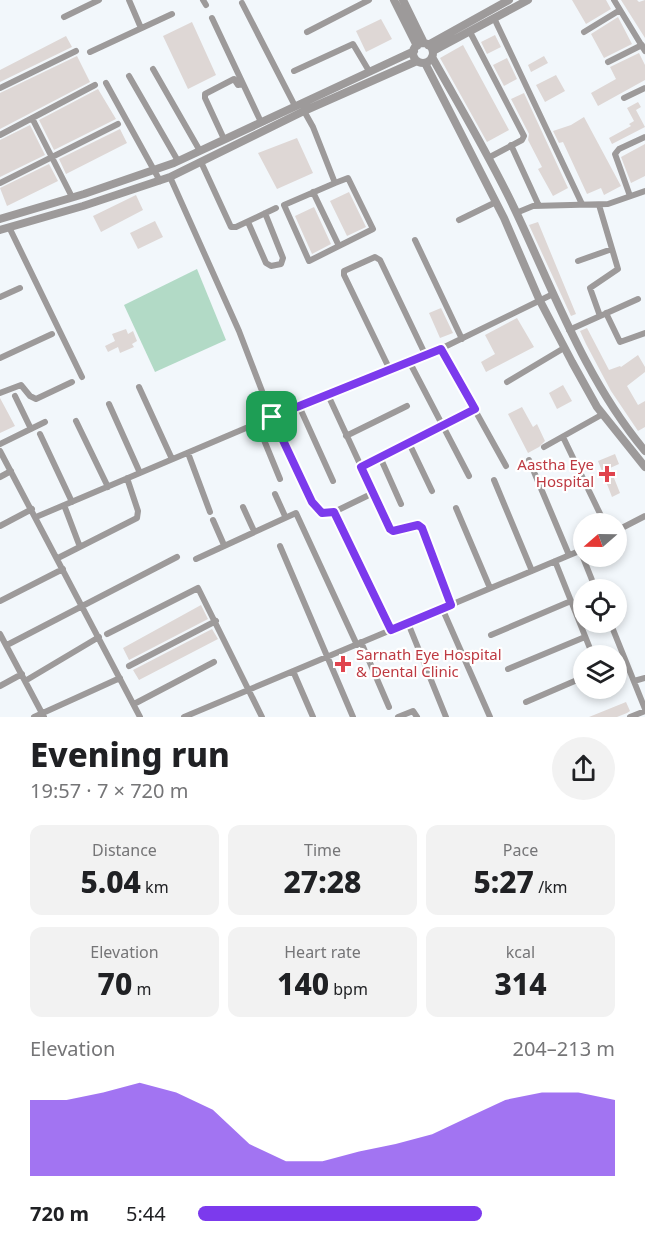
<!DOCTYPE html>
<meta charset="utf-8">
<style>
body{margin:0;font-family:"Noto Sans",sans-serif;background:#f2f2f2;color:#202124;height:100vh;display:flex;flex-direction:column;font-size:22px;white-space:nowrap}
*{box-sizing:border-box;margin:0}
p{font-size:20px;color:#757577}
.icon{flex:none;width:33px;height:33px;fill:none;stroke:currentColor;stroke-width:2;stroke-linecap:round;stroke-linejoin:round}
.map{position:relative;height:717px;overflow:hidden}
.drawer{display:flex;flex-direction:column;background:#fff;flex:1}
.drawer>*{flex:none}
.needle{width:39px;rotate:250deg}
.tools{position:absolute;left:573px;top:513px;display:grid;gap:12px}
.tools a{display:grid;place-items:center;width:54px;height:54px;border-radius:50%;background:#fff;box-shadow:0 3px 9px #0003;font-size:30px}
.pin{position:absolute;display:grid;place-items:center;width:51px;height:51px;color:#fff;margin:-26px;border-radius:12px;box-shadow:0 3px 9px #0006}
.round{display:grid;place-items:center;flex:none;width:63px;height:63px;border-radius:32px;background:#f2f2f2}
.head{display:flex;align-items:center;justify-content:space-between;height:102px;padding:0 30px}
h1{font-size:33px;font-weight:800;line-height:45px}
.metrics{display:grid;grid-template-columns:repeat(3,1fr);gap:9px;height:102px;padding:6px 30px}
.metrics div{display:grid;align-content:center;border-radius:12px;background:#f2f2f2;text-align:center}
.metrics b{font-size:30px;font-weight:800}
.metrics small{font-size:16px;font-weight:400}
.metrics p{font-size:16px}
.chart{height:168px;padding:12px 30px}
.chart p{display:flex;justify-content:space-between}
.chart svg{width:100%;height:108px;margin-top:6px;fill:#7c3aed;opacity:.7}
ul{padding:0 30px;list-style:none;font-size:20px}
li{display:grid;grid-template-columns:96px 72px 1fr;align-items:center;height:45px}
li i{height:15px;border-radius:8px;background:#7c3aed}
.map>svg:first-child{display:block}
.green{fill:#b2dac6}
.building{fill:#ded7d5}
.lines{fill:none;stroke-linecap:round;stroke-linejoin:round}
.minor{stroke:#9d9a9a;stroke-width:6}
.tertiary{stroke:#9d9a9a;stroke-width:8}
.route-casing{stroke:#fff;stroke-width:12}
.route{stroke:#7c3aed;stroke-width:8}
.health-dot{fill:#e0444e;stroke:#fff;stroke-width:2}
.labels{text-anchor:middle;stroke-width:4.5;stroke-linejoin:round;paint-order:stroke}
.health-label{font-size:15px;fill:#be3a42;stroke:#fff;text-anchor:end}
</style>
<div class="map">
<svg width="645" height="717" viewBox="0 0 645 717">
<rect width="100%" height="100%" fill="#f2f7fb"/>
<path class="green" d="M197,269L226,340L155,372L124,305Z"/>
<path class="building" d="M572,0H606L611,9L586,24Z
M621,0H637L639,2L645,0V38Z
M618,17L632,44L604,58L591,34Z
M381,19L392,39L366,52L356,31Z
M192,22L216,75L188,89L163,36Z
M495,35L501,47L487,54L481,42Z
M66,36L72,47L0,82V70Z
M463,45L509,130L487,142L440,58Z
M639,53L645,65V80L598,106L591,93L616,79L610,67Z
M77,56L90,82L0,129V93Z
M544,56L548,63L531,72L528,65Z
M507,58L517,79L504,86L493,65Z
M556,75L565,91L545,102L536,85Z
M98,89L116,119L54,150L39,120Z
M524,93L568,188L553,196L538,169L542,167L528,140L529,134L511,99Z
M638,102L641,107L636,110L645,127L612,144L609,138L631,126L629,124L634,121L627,108Z
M584,117L621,186L604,195L601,188L587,194L563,142L559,143L553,131L571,125Z
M30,125L45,155L0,177V140Z
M120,129L127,143L66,174L59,159Z
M297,138L313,173L277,189L258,153Z
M645,144V176L631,183L621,157Z
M49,164L58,181L7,206L0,188Z
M349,192L366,227L347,236L330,201Z
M136,195L143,210L101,232L93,216Z
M314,207L331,244L312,254L295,216Z
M155,221L163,237L138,249L130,233Z
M538,222L576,314L571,316L529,225Z
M441,308L453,333L440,338L429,313Z
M517,318L534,347L486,372L481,362L495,354L485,335Z
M587,328L609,370L620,366L621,367L638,355L645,367V372L627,386L638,405L645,401V427L638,431L611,391L586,344L580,331Z
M126,329L128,334L133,331L137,341L132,344L134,347L120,353L118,347L108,352L105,346L115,341L112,334Z
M563,385L572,401L557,409L549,393Z
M0,398L15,426L0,433Z
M522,407L533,427L537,424L545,441L539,447L528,453L508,414Z
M615,454L619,464L610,468L620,493L612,497L598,461Z
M201,605L208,619L129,660L123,648Z
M212,629L218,639L139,680L133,670Z
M626,702L630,711L627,713L617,717H589Z"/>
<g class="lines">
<path class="minor" d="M129,0L141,28
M203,0L206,5
M614,0L645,51
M242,3L295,106
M64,17L99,0
M212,18L261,122
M494,18L582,204
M307,32L369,0
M470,32L524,136L522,140L488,158
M584,32L620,10
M90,52L172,14
M608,62L642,45
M153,69L200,151
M294,71L353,44L369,71
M129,76L178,161
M106,83L160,181
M0,88L76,51
M624,98L645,88
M304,111L313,127L335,183L284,205L309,261L373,229L348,178L335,183
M32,118L72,197
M0,135L95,85
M224,139L205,98V94L234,79L238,85L243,84
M511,145L539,206
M201,162L231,227H236L276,208
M170,177L239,331L272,417L304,488L318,510L327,514L334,512
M0,183L118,124
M313,192L339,246
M630,196L615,154L619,149L645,137
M599,205L618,269L590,288L600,316
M516,213L533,206L608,204L645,191
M459,220L496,202
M248,222L266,263L271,266L281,264L283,258L265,213
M9,227L82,377
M415,240L462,339
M578,261L612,249
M0,297L20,288
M606,313L620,342L645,333
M569,330L638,299
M441,349L506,466
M0,358L52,334
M410,363L469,476
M390,370L344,275V271L375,257L380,260L426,356
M507,382L564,348
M139,387L172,459
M0,393L21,385L30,396L36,399L72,382
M328,395L390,529L393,531L420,526L451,605
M15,396L31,429
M109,404L140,473
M299,406L333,481
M76,421L108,487
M257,423L280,479
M40,434L72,502
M346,436L407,406
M563,437L605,524
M409,443L432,491
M0,444L45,422
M544,447L603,414
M0,451L140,717
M188,453L210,512
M380,457L401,504
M529,460L569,555
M361,467L475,409
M0,477L11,471
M494,480L532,571
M275,494L285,516
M367,496L334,512L391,630
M64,505L80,547
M243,507L254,531
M456,508L490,588
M36,517L272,417L426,356L553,294
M213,520L224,545
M0,526L32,509
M616,531L645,516
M280,546L353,717
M580,550L596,590
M58,558L137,518L138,511L127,478
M196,559L296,513L357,645
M555,561L593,656
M0,601L63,569
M442,608L490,717
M610,622L645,709
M408,623L446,717
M0,634L44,717
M107,634L198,588L262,717
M491,635L571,601
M361,642L389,707
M7,645L177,557
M129,666L216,621
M508,669L585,637
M293,671L313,717
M25,681L99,637
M634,681L645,678
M0,686L22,674
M606,688L607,692
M526,702L584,677
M134,704L214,662
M34,717L120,678
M184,717L584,549
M398,717L413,711L417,717
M630,717L645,711"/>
<path class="tertiary" d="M394,0L417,46
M403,0L424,43
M413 53a10 10 0 1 1 20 0a10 10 0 1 1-20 0Z
M428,45L509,0
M433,51L528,0
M432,57C461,109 492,160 517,214C555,295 587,382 645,451
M425,63L504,218L539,299L572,362L597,407L645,467
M0,219L84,194L174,163L414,51
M0,230L83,206L170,177L304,111L417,61"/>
</g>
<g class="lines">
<defs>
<path id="route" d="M441,349L475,409L361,467L390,529L393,531L418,525L422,528L451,605L391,630L334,512L322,513L312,502L272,417Z"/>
</defs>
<use href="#route" class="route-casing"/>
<use href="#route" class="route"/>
</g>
<g class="health-dot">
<path d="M604 465h6v6h6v6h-6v6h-6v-6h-6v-6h6z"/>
<path d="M340 655h6v6h6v6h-6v6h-6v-6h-6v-6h6z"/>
</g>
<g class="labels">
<g class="health-label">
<text x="594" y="470">Aastha Eye<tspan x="594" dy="17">Hospital</tspan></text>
<text x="356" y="660" text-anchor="start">Sarnath Eye Hospital<tspan x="356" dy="17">&amp; Dental Clinic</tspan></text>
</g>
</g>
</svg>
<div class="tools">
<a><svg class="needle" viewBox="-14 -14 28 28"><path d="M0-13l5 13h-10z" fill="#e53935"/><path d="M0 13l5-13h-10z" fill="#757577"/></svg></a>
<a><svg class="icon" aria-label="locate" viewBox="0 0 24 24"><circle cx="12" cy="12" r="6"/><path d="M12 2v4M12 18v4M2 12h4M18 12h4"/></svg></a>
<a><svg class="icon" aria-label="layers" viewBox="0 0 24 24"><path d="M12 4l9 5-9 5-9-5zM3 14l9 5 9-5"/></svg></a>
</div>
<div class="pin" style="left:272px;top:417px;background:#1e9e55"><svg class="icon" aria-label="arrive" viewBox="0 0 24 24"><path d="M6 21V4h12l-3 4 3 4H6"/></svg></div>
</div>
<section class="drawer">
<div class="head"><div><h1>Evening run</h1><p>19:57 · 7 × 720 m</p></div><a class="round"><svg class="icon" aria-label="share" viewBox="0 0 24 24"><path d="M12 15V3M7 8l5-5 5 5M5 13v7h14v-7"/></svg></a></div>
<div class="metrics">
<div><p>Distance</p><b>5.04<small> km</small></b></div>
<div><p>Time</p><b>27:28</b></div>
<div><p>Pace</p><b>5:27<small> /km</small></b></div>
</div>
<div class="metrics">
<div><p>Elevation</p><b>70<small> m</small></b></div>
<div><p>Heart rate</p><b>140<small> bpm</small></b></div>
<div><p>kcal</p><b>314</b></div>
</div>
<div class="chart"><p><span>Elevation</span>204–213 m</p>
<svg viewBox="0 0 160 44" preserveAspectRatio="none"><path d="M0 44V13L10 13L20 10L30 6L40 10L50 17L60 31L70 38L80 38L90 34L100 31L110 27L120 20L130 13L140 10L150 10L160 13V44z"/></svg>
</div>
<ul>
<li><b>720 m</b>5:44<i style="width:68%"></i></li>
</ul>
</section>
